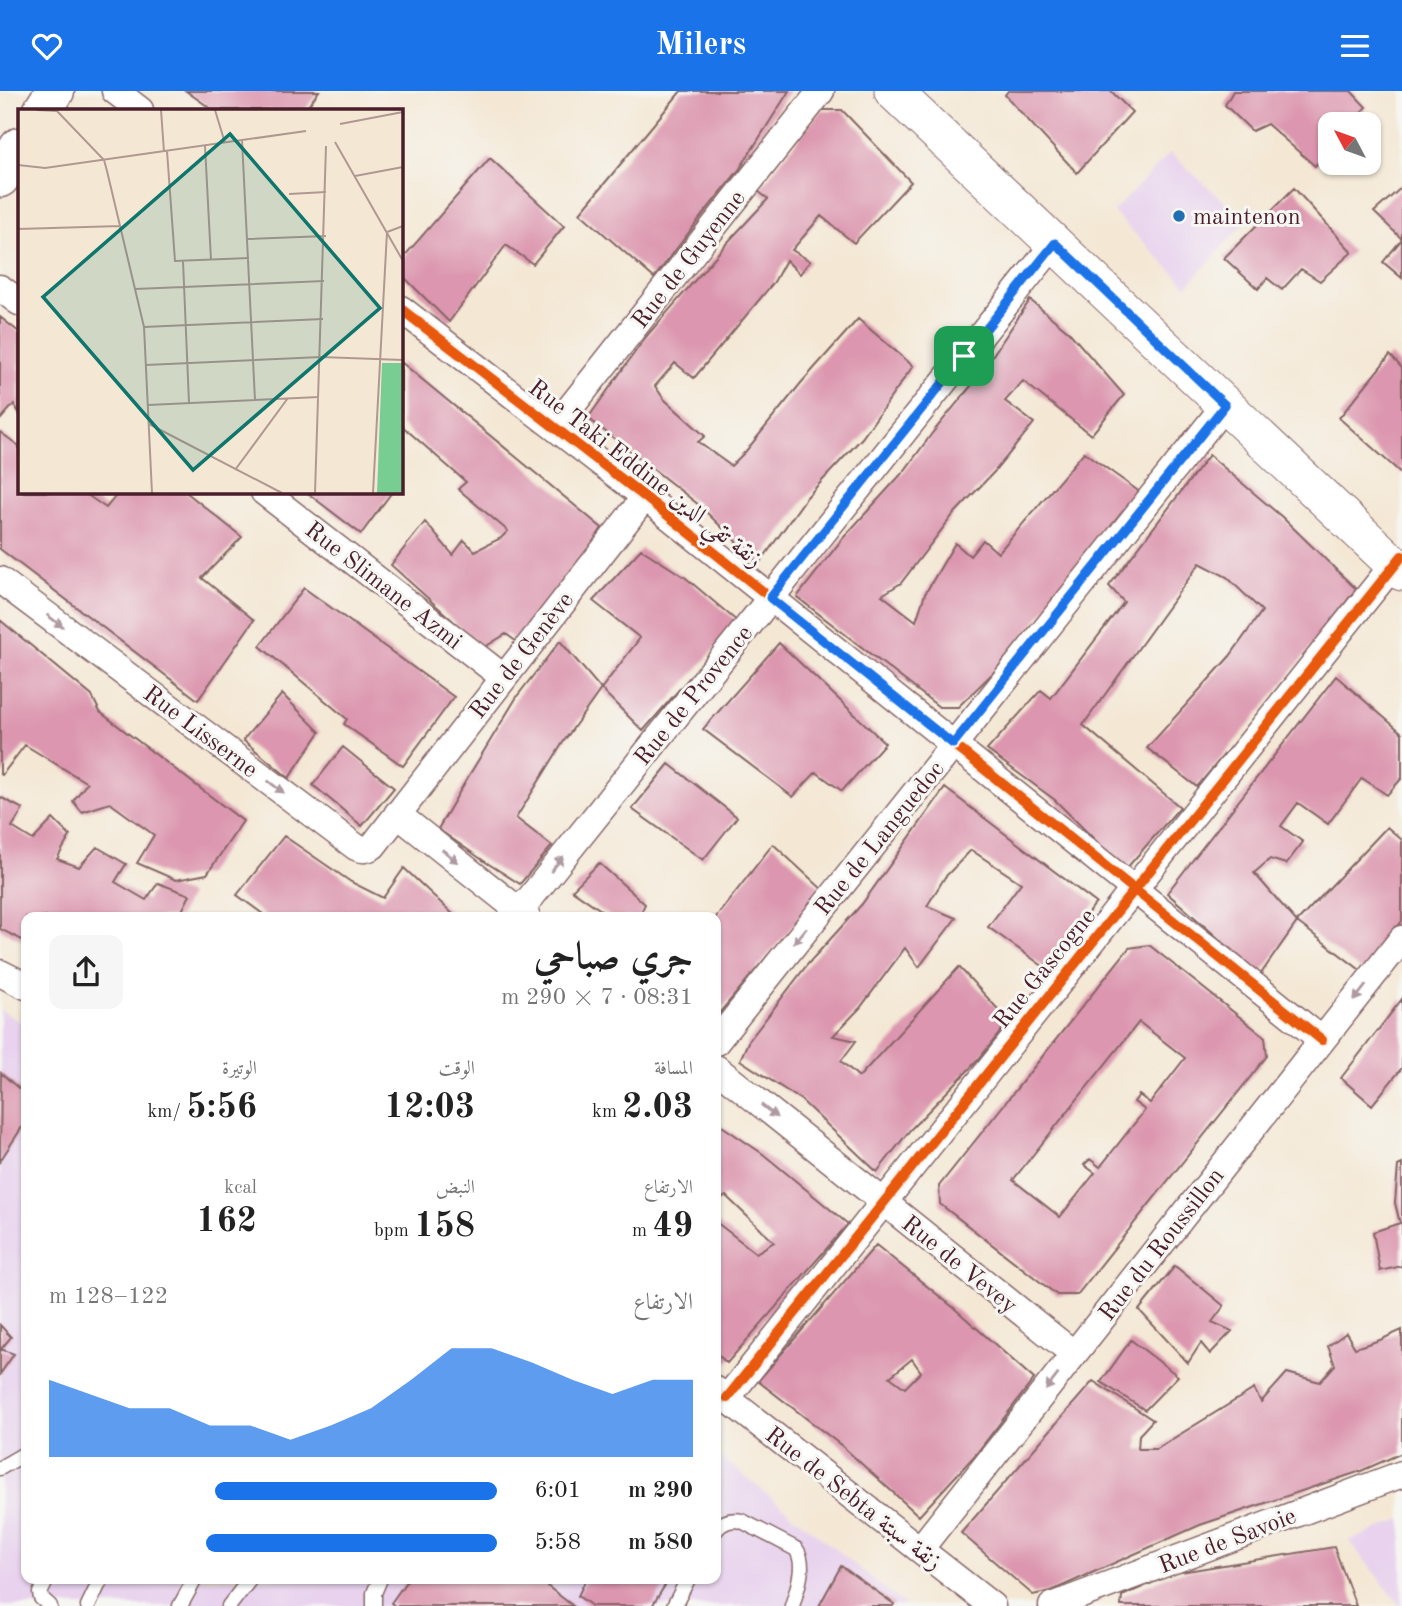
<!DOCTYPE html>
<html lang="ar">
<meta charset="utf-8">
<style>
body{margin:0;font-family:"Old Standard TT",Amiri,serif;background:#f6f6f6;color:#222;direction:rtl;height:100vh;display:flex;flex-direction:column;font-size:26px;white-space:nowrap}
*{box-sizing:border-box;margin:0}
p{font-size:23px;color:#767676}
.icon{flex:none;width:38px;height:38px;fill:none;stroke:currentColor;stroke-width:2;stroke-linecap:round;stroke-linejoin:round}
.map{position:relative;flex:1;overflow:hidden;direction:ltr}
.drawer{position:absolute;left:21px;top:821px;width:700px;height:672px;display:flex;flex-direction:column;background:#fff;border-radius:14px;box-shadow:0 2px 5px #0004;direction:rtl}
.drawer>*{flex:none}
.needle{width:46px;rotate:311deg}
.controls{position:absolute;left:1318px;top:21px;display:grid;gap:14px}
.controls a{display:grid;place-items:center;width:63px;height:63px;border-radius:14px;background:#fff;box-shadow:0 2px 5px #0004;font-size:35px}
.pin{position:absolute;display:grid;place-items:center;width:60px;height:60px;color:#fff;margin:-30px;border-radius:14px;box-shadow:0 4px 10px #0006}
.round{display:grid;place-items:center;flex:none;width:74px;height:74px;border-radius:14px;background:#f6f6f6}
.head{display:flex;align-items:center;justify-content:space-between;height:119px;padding:0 28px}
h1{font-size:38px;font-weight:700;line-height:52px}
.figures{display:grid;grid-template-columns:repeat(3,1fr);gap:10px;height:119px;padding:7px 28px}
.figures div{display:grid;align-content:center}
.figures b{font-size:35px;font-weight:700}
.figures small{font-size:19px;font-weight:400}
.figures p{font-size:19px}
.chart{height:196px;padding:14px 28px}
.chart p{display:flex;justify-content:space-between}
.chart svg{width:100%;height:126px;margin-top:7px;fill:#1a73e8;opacity:.7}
ul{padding:0 28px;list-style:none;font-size:23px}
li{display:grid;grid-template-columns:112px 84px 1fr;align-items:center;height:52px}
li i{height:18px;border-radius:9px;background:#1a73e8}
header{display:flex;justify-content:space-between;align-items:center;height:91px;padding:0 28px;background:#1a73e8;color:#fff;font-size:32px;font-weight:700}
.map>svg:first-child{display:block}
.built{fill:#e8d2ee}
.building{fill:#dc96af;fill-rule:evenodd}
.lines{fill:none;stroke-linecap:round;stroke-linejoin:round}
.lane-casing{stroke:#866566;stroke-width:17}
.street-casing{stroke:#866566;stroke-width:29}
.secondary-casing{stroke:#866566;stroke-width:39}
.primary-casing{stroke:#866566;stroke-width:41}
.lane{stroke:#fff;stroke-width:14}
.street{stroke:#fff;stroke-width:26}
.secondary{stroke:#fff;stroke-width:37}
.primary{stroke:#fff;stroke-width:38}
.cycleway-casing{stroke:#f6f6f2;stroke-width:15}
.cycleway{stroke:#e8590c;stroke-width:10}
.oneway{fill:#ae9aa0}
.route-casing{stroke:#fff;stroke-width:14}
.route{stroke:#1a73e8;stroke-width:9}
.poi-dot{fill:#1f6fb2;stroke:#f6f6f2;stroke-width:2.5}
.labels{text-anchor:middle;stroke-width:6;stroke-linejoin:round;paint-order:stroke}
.poi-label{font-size:24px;fill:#4a1f2b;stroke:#f6f6f2;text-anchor:start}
.street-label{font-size:24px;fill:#4a1f2b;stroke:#f6f6f2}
.inset-road{fill:none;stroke:#b09891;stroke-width:2}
.view{fill:#0f766e;fill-opacity:0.15;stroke:#0f766e;stroke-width:3.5}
.inset-edge{fill:none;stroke:#4a1f2b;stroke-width:3.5}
</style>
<header><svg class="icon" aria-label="menu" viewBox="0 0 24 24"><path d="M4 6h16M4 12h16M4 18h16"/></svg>Milers<svg class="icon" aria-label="heart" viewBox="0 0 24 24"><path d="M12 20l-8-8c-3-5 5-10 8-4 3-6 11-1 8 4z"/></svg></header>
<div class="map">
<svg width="1402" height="1515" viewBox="0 0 1402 1515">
<rect width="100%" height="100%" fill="#f6f6f2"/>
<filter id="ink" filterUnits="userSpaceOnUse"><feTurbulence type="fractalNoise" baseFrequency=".0143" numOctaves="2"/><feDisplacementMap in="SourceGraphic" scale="14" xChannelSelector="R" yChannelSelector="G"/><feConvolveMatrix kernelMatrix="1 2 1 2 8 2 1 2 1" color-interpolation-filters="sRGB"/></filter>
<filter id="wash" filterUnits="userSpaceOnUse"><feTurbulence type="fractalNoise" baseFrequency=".00686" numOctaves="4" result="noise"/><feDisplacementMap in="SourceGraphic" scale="28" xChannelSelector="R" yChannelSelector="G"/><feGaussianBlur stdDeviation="1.57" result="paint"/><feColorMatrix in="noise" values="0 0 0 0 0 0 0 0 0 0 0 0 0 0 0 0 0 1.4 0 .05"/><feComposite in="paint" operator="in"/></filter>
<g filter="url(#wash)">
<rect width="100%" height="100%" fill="#f4e8d5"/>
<path class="built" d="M1170,62L1246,130L1187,195L1113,121Z
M0,919L26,934V1488H716V1362L906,1515H0Z
M1402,1428V1515H1401L1349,1450Z"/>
<g id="blocks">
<path class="building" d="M186,0H319L305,19H213Z
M681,0H789L739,79L700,127L654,187L580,122Z
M1008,0H1111L1132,21L1077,82L1005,4Z
M1233,0H1351L1366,16L1351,33H1330V57L1315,75L1267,33L1252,40L1225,14Z
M821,19H842L911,91L854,152L821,125L792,159L810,170L800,183L786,169L774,191L694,287L675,272L655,295L664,308L705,345L698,351L731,375L746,360L801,292L858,228L913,275L862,347L806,407L759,473L699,414L588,327L645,247L727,152L768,108L758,100Z
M490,67L564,135L533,173L506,154L449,231L401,183V169Z
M1402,96V187L1383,171L1402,148L1374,121Z
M1294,97L1352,161L1320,190L1301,178L1282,199L1267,187L1258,198L1224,167Z
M1030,209L1068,240L1124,304L1091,344L1023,290L1005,310L1034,332L995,380L953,424L901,492L882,504L916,530L925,503L955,452L970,465L983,449L998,462L1084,361L1141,402L996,579L958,616H939L797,506L844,446L905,379L933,341L976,289Z
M0,226L19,241V322L14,313L0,329Z
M1390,264L1402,277V383L1339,327Z
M401,271L602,437L554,510L517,551L506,543L483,557L391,474L425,431L453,464L464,449L475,460L501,447L508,440L458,398L466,391L401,334Z
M0,341L19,355V401H83L106,417L119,401H186L242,446L202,487L254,529L198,609L0,458Z
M1209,364L1282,426L1356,498L1273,605L1197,696L1147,657L1230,565L1262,520L1227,486L1200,472L1083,634L1180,716L1125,779L1055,709L987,659L1041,599L1051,607L1124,511L1109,495Z
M306,401H392L361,443Z
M641,458L686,487L738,531L643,640L601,598L640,547L593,510Z
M304,497L454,606L403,675L344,633L347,628L260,555Z
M0,529L92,605L100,621L243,730L207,783L176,789L137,772L154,744L110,712L82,721L73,710L87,692L25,654L2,684L0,683Z
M560,550L601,598L564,650L516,727L552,755L520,793L484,770L438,738L468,686L518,604Z
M779,552L885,652L842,700L816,681L793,706L703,638Z
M1336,585L1402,642V687L1387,704L1362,687L1328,733L1298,712L1281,735L1303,751L1286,773L1270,768L1254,782L1297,831L1260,884L1167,802Z
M282,603L320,641L289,687L243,649Z
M343,656L394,697L362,735L313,694Z
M669,673L737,726L703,769L632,718Z
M945,697L1096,812L1044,876L988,836L1021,792L971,759L945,786L927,815L956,827L919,876L905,857L860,917L833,945L856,950L841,970L859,986L959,876L1009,930L978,969L910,1039L877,1081L801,1009L740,969L748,951L807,874L862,813Z
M0,706L23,718L12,736L33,749L53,728L70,745L57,768L79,776L97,756L126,773L115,791L146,809L158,792L190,804L179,826H26V851L0,838Z
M1387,736L1402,749V830L1363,881L1297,831Z
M284,745L351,791L383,807L404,777L456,826H267L237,804Z
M773,753L823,799L716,926V826Z
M599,772L645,813L639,826H611L572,799Z
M1149,854L1265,946L1267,965L1077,1204H1057L940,1113L939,1095L1129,857ZM1139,931L1185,967L1150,1012L1139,1004L1134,1011L1145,1019L1100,1076L1090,1068L1084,1074L1095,1082L1060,1126L1013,1089Z
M1402,908V977L1372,1014L1341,987Z
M1,982L26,1004V1030L0,1070Z
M716,1031L763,1063L848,1133L727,1272L716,1262V1131L756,1162L774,1151L726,1105L716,1110Z
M1402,1073V1175L1380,1180L1373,1141L1400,1132L1395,1112L1398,1075Z
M876,1154L954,1217L1034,1288L976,1363L919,1425L842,1355L758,1290ZM912,1268L921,1281L905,1297L890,1286Z
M1175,1175L1224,1215L1212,1231L1232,1240L1210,1263L1201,1252L1188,1272L1139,1219Z
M0,1234L11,1246L1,1258L14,1263L0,1283Z
M1402,1239V1362L1361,1380L1200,1434L1051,1500L1033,1504L961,1442L1093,1290L1153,1329L1139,1344L1138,1358H1156L1254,1298L1261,1311L1287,1282L1320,1291L1335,1274L1328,1255L1346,1242L1355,1257L1380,1249Z
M1131,1249L1178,1285L1145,1319L1101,1291Z
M1334,1456L1356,1515H1121L1122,1505L1175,1482Z
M841,1475L894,1513L893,1515H819Z
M408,1488H543L542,1491L573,1515H395L391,1512Z
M586,1488H669L652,1515H592L578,1505Z"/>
</g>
</g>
<g filter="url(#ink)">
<use href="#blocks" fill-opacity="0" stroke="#866566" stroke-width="2"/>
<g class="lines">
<defs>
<path id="lane" d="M0,1377L26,1362
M716,1439C723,1430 731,1428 742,1430L796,1458C807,1473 797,1498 792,1515
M47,1488L40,1502L41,1507L50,1515
M88,1515L101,1488
M180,1515L195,1488
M229,1515L250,1488
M374,1515V1502L380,1488
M674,1515L688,1488"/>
<path id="street" d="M115,0L140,19
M0,197L19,211
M401,218L645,406L1322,949
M555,336L821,0
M264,401L503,586
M0,489L356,756C363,759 366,759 373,755L645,406
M397,723L527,826
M515,826L1055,152
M0,882L26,895
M716,951L1225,314
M716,977L1074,1263
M716,1299L992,1515
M727,1307L1394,473
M920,1458L1402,848
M1052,1515L1402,1383"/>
<path id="secondary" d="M893,0L1402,481"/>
<path id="primary" d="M43,19L55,0
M0,87L19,56"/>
</defs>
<use href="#lane" class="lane-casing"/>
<use href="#street" class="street-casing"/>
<use href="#secondary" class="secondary-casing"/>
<use href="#primary" class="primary-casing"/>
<use href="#lane" class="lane"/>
<use href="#street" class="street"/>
<use href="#secondary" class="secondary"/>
<use href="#primary" class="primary"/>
<defs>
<path id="cycleway" d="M401,218L645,406L1322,949
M727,1307L1402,465"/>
</defs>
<use href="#cycleway" class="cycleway-casing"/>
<use href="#cycleway" class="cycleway"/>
</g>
<defs><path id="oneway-solid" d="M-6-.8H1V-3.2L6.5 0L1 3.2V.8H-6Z" transform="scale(1.75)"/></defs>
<g class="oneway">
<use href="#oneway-solid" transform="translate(55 530) rotate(37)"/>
<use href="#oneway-solid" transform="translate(276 696) rotate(37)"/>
<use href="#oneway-solid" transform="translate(450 765) rotate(39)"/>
<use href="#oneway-solid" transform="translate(557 773) rotate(-51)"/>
<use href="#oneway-solid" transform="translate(800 845) rotate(129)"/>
<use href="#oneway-solid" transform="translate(1360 902) rotate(128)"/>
<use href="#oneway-solid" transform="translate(769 1020) rotate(39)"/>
<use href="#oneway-solid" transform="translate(1052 1291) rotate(128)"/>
</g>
</g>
<g class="lines" filter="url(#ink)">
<defs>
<path id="route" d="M1055,152L1225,314L953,653L770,507Z"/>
</defs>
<use href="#route" class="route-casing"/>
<use href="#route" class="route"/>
</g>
<circle class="poi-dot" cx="1179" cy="125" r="7"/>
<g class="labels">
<g class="poi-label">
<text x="1193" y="133">maintenon</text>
</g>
<g class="street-label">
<text transform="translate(688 168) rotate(-52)" y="8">Rue de Guyenne</text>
<text transform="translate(646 382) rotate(38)" y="8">Rue Taki Eddine زنقة تقي الدين</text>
<text transform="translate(384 494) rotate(38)" y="8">Rue Slimane Azmi</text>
<text transform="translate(521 564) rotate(-52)" y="8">Rue de Genève</text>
<text transform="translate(693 604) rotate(-51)" y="8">Rue de Provence</text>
<text transform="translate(201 640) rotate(37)" y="8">Rue Lisserne</text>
<text transform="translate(879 747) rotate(-51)" y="8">Rue de Languedoc</text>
<text transform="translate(1044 877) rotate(-51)" y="8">Rue Gascogne</text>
<text transform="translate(1161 1153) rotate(-52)" y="8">Rue du Roussillon</text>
<text transform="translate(960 1173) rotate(39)" y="8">Rue de Vevey</text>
<text transform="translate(854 1407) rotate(38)" y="8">Rue de Sebta زنقة سبتة</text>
<text transform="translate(1227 1449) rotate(-21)" y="8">Rue de Savoie</text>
</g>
</g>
<g transform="translate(18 18)">
<rect width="385" height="385" fill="#f4e8d5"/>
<path d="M364,254H385V384H359Z" fill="#77cd92"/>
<path class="inset-road" d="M18,1L39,2M38,1L86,51L89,62L126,218L134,384M143,1L146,43M197,1L207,34M322,15L385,3M224,31L237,291M317,33L385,152M187,37L193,151M149,42L157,152L231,149M0,56L27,59L288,22M337,67L385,58M271,85L308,83M0,120L102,117M230,130L308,127M165,152L171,294M117,180L306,172M126,218L305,210M128,256L303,248L385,251M130,296L301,288M131,315L264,384M217,361L270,289M297,384L308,37M355,384L369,123L385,117"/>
<path class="view" d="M212,25L362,199L175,361L25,188Z"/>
<rect width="385" height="385" class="inset-edge"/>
</g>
</svg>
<div class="controls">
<a><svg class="needle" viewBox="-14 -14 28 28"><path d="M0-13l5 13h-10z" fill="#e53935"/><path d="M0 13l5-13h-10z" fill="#767676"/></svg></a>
</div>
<div class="pin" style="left:964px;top:265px;background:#1e9e55"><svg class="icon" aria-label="arrive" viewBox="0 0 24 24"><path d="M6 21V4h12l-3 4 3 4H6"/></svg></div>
<section class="drawer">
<div class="head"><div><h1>جري صباحي</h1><p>08:31 · 7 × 290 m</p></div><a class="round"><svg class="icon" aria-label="share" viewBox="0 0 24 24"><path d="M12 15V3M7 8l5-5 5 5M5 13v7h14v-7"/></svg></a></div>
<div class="figures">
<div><p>المسافة</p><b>2.03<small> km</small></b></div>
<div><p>الوقت</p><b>12:03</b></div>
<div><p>الوتيرة</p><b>5:56<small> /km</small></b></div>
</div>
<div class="figures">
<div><p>الارتفاع</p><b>49<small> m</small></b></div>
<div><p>النبض</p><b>158<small> bpm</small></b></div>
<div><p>kcal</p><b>162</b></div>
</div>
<div class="chart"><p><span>الارتفاع</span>122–128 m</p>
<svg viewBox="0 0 160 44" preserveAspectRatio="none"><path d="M0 44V17L10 22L20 27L30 27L40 33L50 33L60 38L70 33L80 27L90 17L100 6L110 6L120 11L130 17L140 22L150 17L160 17V44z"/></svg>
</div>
<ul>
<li><b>290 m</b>6:01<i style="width:63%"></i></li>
<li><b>580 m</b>5:58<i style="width:65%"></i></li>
</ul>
</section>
</div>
